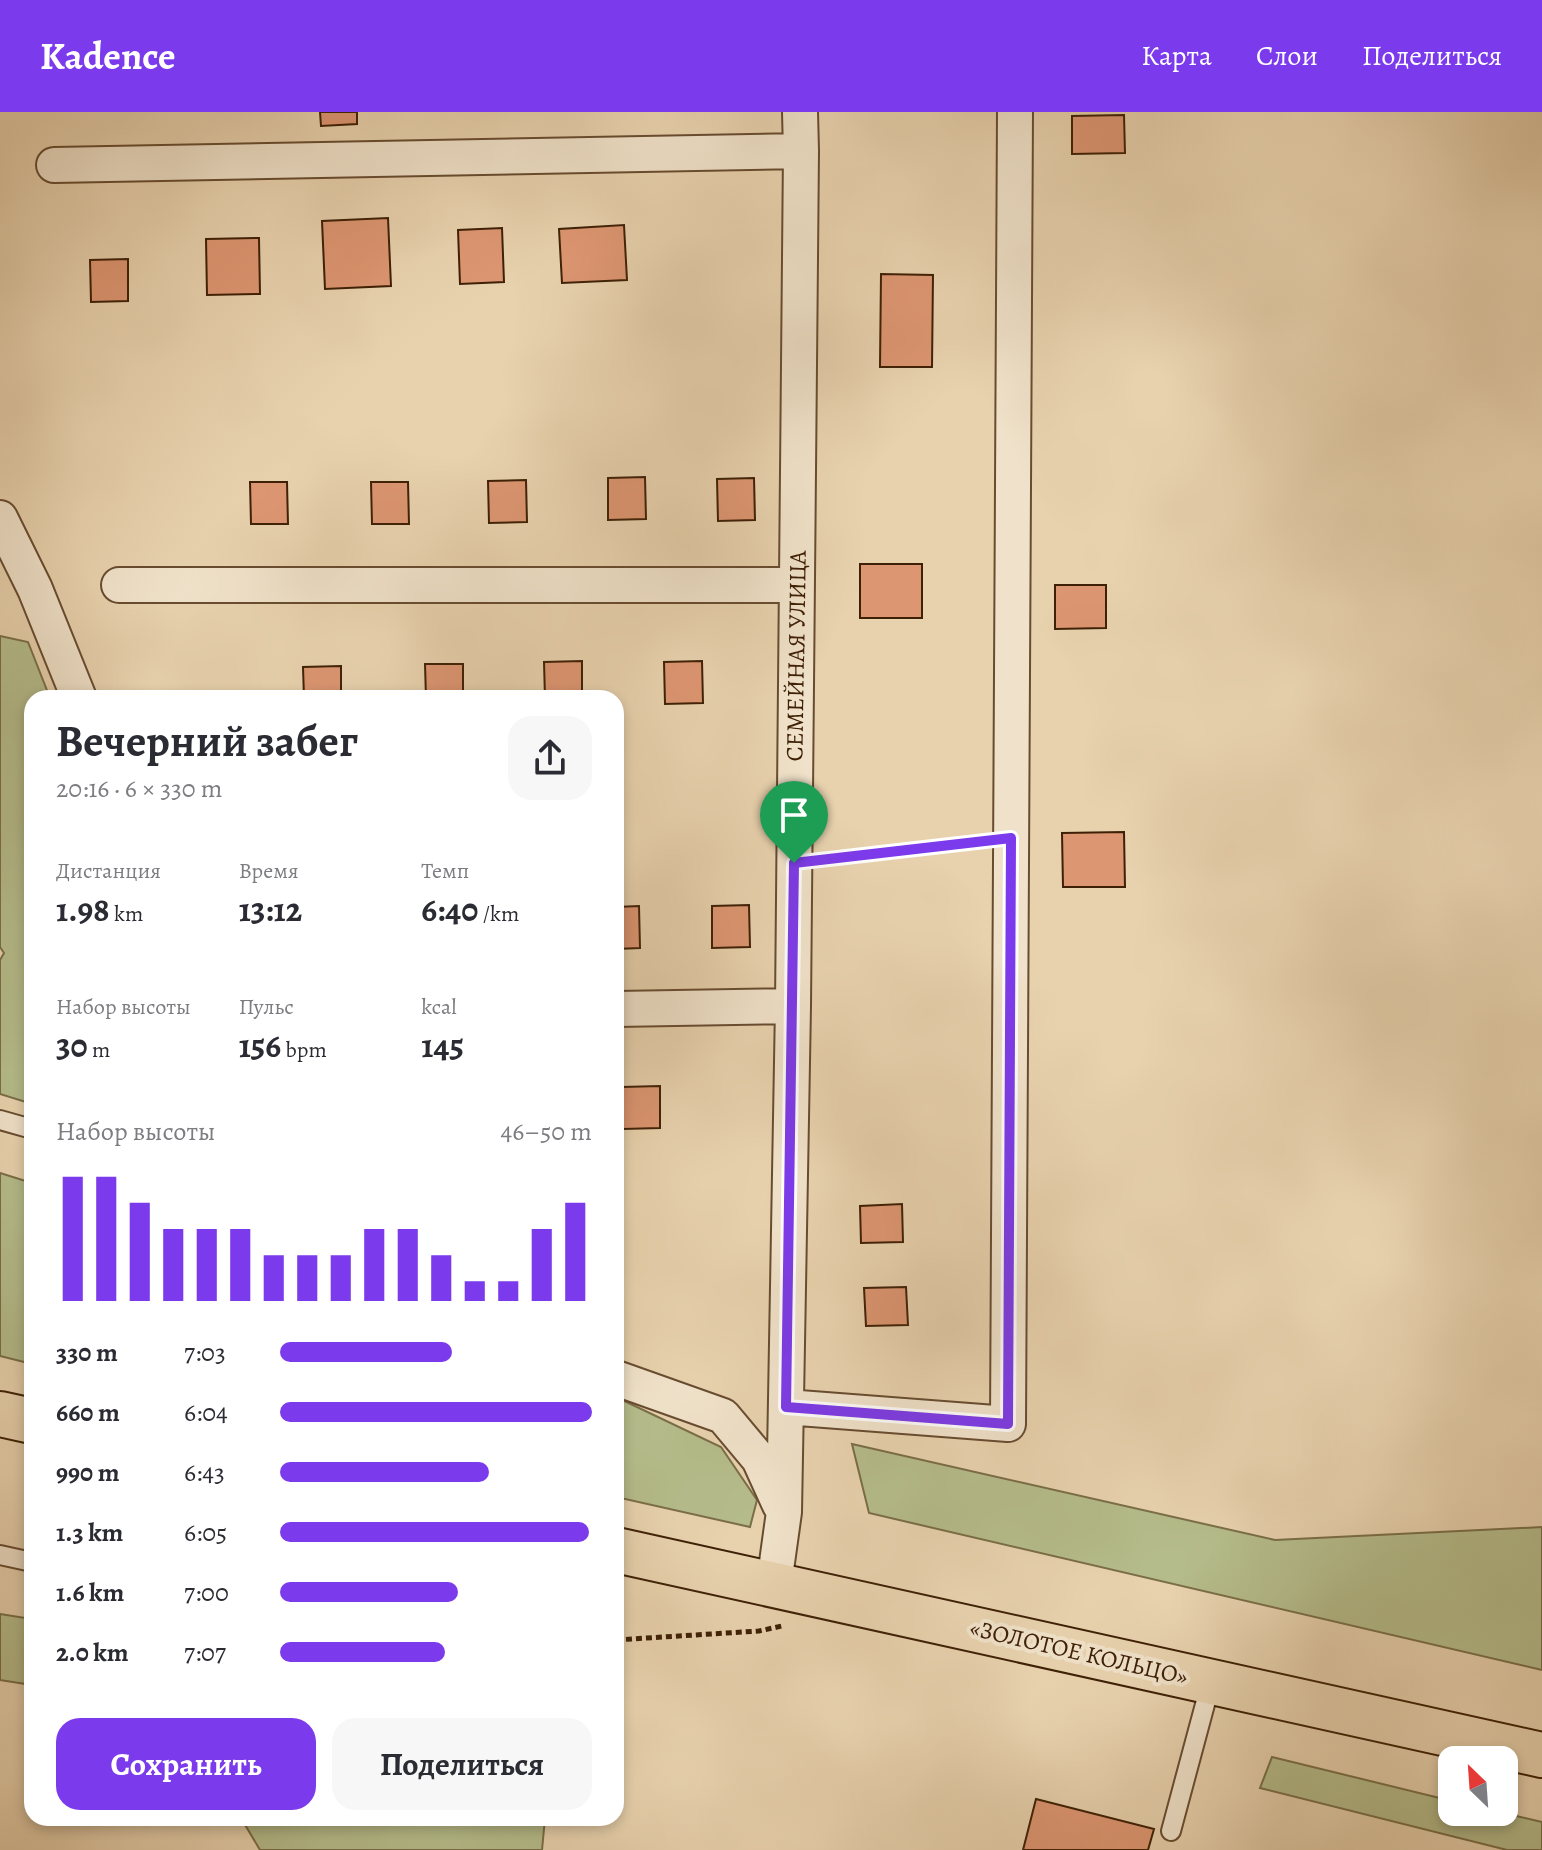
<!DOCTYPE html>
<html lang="ru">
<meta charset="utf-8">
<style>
body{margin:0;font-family:Alegreya,serif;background:#f7f7f7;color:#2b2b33;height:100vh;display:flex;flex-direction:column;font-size:30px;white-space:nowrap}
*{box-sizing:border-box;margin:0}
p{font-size:26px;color:#7c7c81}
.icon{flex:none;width:44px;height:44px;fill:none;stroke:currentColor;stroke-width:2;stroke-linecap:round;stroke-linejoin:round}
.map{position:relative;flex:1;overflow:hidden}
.panel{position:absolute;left:24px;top:578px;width:600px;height:1136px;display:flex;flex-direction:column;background:#fff;border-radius:24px;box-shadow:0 4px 12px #0003}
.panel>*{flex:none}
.needle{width:52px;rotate:335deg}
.controls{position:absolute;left:1438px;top:1634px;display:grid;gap:16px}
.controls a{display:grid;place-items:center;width:80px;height:80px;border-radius:16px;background:#fff;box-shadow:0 4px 12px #0003;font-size:40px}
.pin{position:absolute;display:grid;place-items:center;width:68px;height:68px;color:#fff;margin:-82px -34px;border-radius:50% 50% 50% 0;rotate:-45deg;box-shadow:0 0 8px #0007}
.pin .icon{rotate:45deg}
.round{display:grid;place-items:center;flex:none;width:84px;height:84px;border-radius:24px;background:#f7f7f7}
.overview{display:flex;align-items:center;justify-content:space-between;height:136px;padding:0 32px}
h1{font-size:44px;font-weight:700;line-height:60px}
.figures{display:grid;grid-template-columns:repeat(3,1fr);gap:12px;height:136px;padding:8px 32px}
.figures div{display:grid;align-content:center}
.figures b{font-size:34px;font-weight:700}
.figures small{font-size:22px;font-weight:400}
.figures p{font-size:22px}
.chart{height:224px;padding:16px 32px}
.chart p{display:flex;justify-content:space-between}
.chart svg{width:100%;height:144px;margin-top:8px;stroke:#7c3aed;stroke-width:6}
.cta{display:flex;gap:16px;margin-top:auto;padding:16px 32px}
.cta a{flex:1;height:92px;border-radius:24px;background:#7c3aed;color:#fff;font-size:32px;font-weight:700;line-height:92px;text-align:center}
.cta a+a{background:#f7f7f7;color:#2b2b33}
ul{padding:0 32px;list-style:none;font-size:26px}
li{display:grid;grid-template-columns:128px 96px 1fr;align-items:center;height:60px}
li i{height:20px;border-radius:10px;background:#7c3aed}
header{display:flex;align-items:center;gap:48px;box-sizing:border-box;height:112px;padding:0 40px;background:#7c3aed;color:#fff}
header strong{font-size:38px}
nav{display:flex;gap:44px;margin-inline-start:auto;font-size:28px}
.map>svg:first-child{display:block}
.green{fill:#b5bc8b;stroke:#7a6e48;stroke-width:2}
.building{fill:#dd9672;stroke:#3e2006;stroke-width:2}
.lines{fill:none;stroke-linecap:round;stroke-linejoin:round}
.lane-casing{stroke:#684c30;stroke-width:22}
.street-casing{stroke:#684c30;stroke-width:38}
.primary-casing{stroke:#3e2006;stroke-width:48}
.path{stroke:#3e2006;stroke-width:5;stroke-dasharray:6 4;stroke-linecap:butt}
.lane{stroke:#f0e2ca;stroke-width:18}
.street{stroke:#f0e2ca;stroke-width:34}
.primary{stroke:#e8d2ae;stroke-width:44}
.route-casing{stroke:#fff;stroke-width:16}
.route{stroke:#7c3aed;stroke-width:10}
.labels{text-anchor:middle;stroke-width:8;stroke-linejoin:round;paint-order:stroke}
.street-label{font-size:24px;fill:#3e2006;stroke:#f0e2ca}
</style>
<header>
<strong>Kadence</strong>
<nav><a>Карта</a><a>Слои</a><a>Поделиться</a></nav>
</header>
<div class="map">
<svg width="1542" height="1738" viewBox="0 0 1542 1738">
<rect width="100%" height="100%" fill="#e8d2ae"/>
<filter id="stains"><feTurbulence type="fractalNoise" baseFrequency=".0025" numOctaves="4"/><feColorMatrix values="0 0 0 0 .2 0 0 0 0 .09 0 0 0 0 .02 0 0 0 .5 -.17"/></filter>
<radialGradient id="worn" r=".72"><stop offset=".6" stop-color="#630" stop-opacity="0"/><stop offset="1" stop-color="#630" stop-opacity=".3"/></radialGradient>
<path class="green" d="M0,524L28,530L50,586H32V992L0,982V848L4,841L0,835Z
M0,1061L32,1071V1252L0,1244Z
M616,1285L721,1335L757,1388L750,1415L616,1385Z
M852,1332L1275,1428L1542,1415V1558L869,1401Z
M0,1502L32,1507V1573L0,1568Z
M1272,1645L1452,1689V1700H1499L1542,1710V1738H1507L1260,1676Z
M241,1706H545L542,1738H260Z"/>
<path class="building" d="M320,0H357V12L321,14Z
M1124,3L1125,41L1072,42V4Z
M388,106L391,174L325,177L322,109Z
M624,113L627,168L562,171L559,117Z
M502,116L504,170L460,172L458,118Z
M259,126L260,182L207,183L206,127Z
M128,147V189L91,190L90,148Z
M881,162L933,163L932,255H880Z
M645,365L646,407L608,408V366Z
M754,366L755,408L718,409L717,367Z
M526,368L527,410L489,411L488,369Z
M250,370H287L288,412H251Z
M371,370H408L409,412H372Z
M860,452H922V506H860Z
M1055,473H1106V516L1055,517Z
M582,549V586H545L544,550Z
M702,549L703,591L665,592L664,550Z
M425,552H463V586H426Z
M341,554V586H304L303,555Z
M1124,720L1125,775H1063L1062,721Z
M749,793L750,835L712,836V794Z
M639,794L640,836L616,837V795Z
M660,974V1016L623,1017L622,975Z
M902,1092L903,1130L861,1131L860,1094Z
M906,1175L908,1213L866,1214L864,1176Z
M1036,1687L1154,1717L1148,1738H1023Z"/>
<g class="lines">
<defs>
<path id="lane" d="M0,1008L32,1017
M0,1443L32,1450
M1171,1719L1211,1570"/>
<path id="street" d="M54,53L801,39
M0,406L35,477L79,586
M119,473H796
M616,897L793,894
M616,1266L723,1304L759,1347L780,1393
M786,1295L1008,1312L1015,0
M774,1472L784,1400L793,894L801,39L800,0"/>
<path id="primary" d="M0,1302L32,1309
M616,1438L1542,1643"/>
</defs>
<use href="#lane" class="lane-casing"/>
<use href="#street" class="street-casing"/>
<use href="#primary" class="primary-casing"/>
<path class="path" d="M827,747L980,729
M616,1528L759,1519L782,1514"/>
<use href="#lane" class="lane"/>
<use href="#street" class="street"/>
<use href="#primary" class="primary"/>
</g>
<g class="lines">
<defs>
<path id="route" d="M1011,726L1008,1312L786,1295L794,751Z"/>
</defs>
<use href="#route" class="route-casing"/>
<use href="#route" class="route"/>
</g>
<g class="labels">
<g class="street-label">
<text transform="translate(796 544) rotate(-89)" y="8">СЕМЕЙНАЯ УЛИЦА</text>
<text transform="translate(1079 1540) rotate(13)" y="8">«ЗОЛОТОЕ КОЛЬЦО»</text>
</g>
</g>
<rect width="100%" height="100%" filter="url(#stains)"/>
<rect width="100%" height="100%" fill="url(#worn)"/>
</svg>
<div class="controls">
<a><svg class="needle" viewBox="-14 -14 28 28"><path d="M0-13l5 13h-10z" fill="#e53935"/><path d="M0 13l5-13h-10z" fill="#7c7c81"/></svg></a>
</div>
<div class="pin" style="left:794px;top:751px;background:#1e9e55"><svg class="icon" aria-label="arrive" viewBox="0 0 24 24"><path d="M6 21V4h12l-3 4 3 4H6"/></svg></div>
<section class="panel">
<div class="overview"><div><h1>Вечерний забег</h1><p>20:16 · 6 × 330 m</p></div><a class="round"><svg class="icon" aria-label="share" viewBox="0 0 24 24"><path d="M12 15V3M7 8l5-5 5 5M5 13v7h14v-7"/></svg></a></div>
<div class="figures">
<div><p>Дистанция</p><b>1.98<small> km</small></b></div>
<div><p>Время</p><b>13:12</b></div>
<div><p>Темп</p><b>6:40<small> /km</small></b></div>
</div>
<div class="figures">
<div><p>Набор высоты</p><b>30<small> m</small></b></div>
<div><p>Пульс</p><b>156<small> bpm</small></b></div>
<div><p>kcal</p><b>145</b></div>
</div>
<div class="chart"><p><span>Набор высоты</span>46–50 m</p>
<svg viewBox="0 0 160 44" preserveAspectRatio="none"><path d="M5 44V6M15 44V6M25 44V14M35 44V22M45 44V22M55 44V22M65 44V30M75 44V30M85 44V30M95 44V22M105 44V22M115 44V30M125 44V38M135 44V38M145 44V22M155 44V14"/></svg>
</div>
<ul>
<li><b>330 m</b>7:03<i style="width:55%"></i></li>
<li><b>660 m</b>6:04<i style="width:100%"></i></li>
<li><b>990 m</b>6:43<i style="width:67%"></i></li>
<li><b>1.3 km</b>6:05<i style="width:99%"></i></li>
<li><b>1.6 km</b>7:00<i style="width:57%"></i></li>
<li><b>2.0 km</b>7:07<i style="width:53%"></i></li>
</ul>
<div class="cta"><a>Сохранить</a><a>Поделиться</a></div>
</section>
</div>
